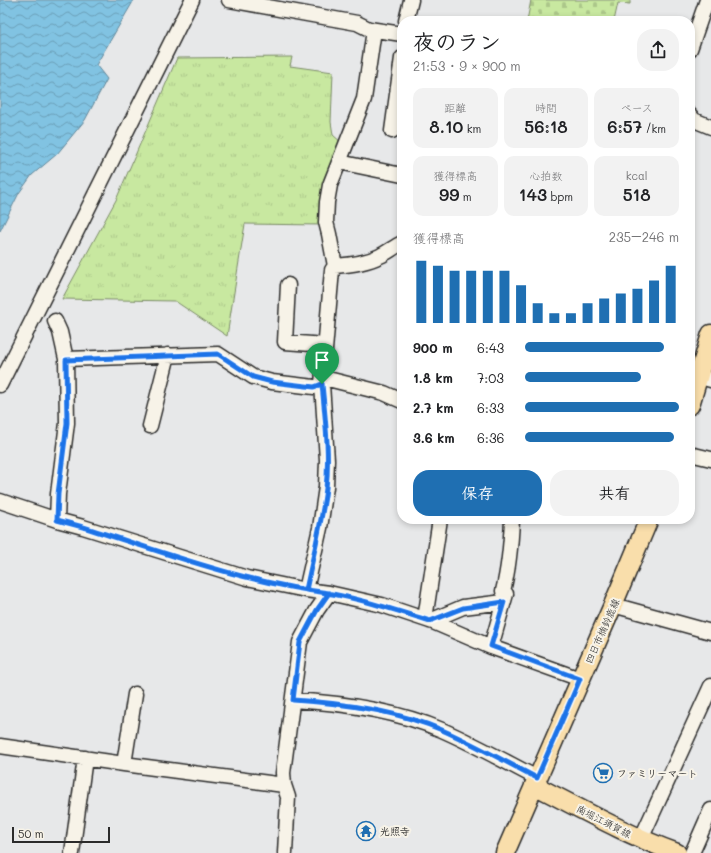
<!DOCTYPE html>
<html lang="ja">
<meta charset="utf-8">
<style>
body{margin:0;font-family:Mali,"Klee One",sans-serif;background:#f2f2f2;color:#202124;height:100vh;display:flex;flex-direction:column;font-size:15px;white-space:nowrap}
*{box-sizing:border-box;margin:0}
p{font-size:13px;color:#757577}
.icon{flex:none;width:22px;height:22px;fill:none;stroke:currentColor;stroke-width:2;stroke-linecap:round;stroke-linejoin:round}
.map{position:relative;flex:1;overflow:hidden}
.sheet{position:absolute;left:397px;top:16px;width:298px;height:508px;display:flex;flex-direction:column;background:#fff;border-radius:16px;box-shadow:0 2px 6px #0003}
.sheet>*{flex:none}
.scale{position:absolute;left:12px;bottom:10px;width:98px;box-sizing:border-box;padding-left:4px;border:2px solid #2b2b2b;border-top:0;font-size:11px;line-height:14px;white-space:nowrap;color:#2b2b2b;-webkit-text-stroke:3px #f7f3e8;paint-order:stroke}
.pin{position:absolute;display:grid;place-items:center;width:34px;height:34px;color:#fff;margin:-41px -17px;border-radius:50% 50% 50% 0;rotate:-45deg;box-shadow:0 0 4px #0007}
.pin .icon{rotate:45deg}
.round{display:grid;place-items:center;flex:none;width:42px;height:42px;border-radius:16px;background:#f2f2f2}
.headline{display:flex;align-items:center;justify-content:space-between;height:68px;padding:0 16px}
h1{font-size:22px;font-weight:600;line-height:30px}
.metrics{display:grid;grid-template-columns:repeat(3,1fr);gap:6px;height:68px;padding:4px 16px}
.metrics div{display:grid;align-content:center;border-radius:10px;background:#f2f2f2;text-align:center}
.metrics b{font-size:17px;font-weight:600}
.metrics small{font-size:11px;font-weight:400}
.metrics p{font-size:11px}
.chart{height:112px;padding:8px 16px}
.chart p{display:flex;justify-content:space-between}
.chart svg{width:100%;height:72px;margin-top:4px;stroke:#1f6fb2;stroke-width:6}
.cta{display:flex;gap:8px;margin-top:auto;padding:8px 16px}
.cta a{flex:1;height:46px;border-radius:16px;background:#1f6fb2;color:#fff;font-size:16px;font-weight:600;line-height:46px;text-align:center}
.cta a+a{background:#f2f2f2;color:#202124}
ul{padding:0 16px;list-style:none;font-size:13px}
li{display:grid;grid-template-columns:64px 48px 1fr;align-items:center;height:30px}
li i{height:10px;border-radius:5px;background:#1f6fb2}
.map>svg:first-child{display:block}
.grass{fill:url(#grass-tufts);stroke:#7a8a66}
.cemetery{fill:url(#cemetery-stones);stroke:#7a8a66}
.water{fill:url(#water-waves);stroke:#5f8699}
.lines{fill:none;stroke-linecap:round;stroke-linejoin:round}
.minor-casing{stroke:#2b2b2b;stroke-width:17}
.major-casing{stroke:#2b2b2b;stroke-width:21}
.minor{stroke:#f7f3e8;stroke-width:14}
.major{stroke:#f9deab;stroke-width:18}
.route-casing{stroke:#fff;stroke-width:8}
.route{stroke:#1a73e8;stroke-width:5}
.labels{text-anchor:middle;stroke-width:4;stroke-linejoin:round;paint-order:stroke}
.street-label{font-size:10px;fill:#2b2b2b;stroke:#f7f3e8}
.poi-label{font-size:10px;font-weight:bold;fill:#2b2b2b;stroke:#f7f3e8;text-anchor:start}
</style>
<div class="map">
<svg width="711" height="853" viewBox="0 0 711 853">
<defs>
<pattern id="grass-tufts" width="24" height="20" patternUnits="userSpaceOnUse"><rect width="24" height="20" fill="#c8e8a0"/><path d="M3 7l-1-3M5 7V3M7 7l1-3M15 17l-1-3M17 17v-4M19 17l1-3" fill="none" stroke="#acc78a"/></pattern>
<pattern id="cemetery-stones" width="16" height="16" patternUnits="userSpaceOnUse"><rect width="16" height="16" fill="#c8e8a0"/><path d="M2 7V4a2 2 0 0 1 4 0v3zM10 15v-3a2 2 0 0 1 4 0v3z" fill="#acc78a"/></pattern>
<pattern id="water-waves" width="16" height="10" patternUnits="userSpaceOnUse"><rect width="16" height="10" fill="#81c3e2"/><path d="M0 5q4-4 8 0t8 0" fill="none" stroke="#6a9fb7"/></pattern>
</defs>
<rect width="100%" height="100%" fill="#e7e8e9"/>
<filter id="ink" filterUnits="userSpaceOnUse"><feTurbulence type="fractalNoise" baseFrequency=".025" numOctaves="2"/><feDisplacementMap in="SourceGraphic" scale="8" xChannelSelector="R" yChannelSelector="G"/><feConvolveMatrix kernelMatrix="1 2 1 2 8 2 1 2 1" color-interpolation-filters="sRGB"/></filter>
<g filter="url(#ink)">
<path class="grass" d="M292,57L290,66L333,72L331,122L333,135L342,143L322,225L245,224L227,336L175,301L62,299L116,200L177,58Z"/>
<path class="cemetery" d="M531,0H630V4L618,3L614,21H527Z"/>
<path class="water" d="M0,0H134L96,65L107,79L85,120L57,154L32,175L19,193L0,231Z"/>
<g class="lines">
<defs>
<path id="minor" d="M229,0L357,23L369,29L402,34
M406,21L411,0
M690,49L707,0
M690,115L694,120L711,127
M392,131L402,58
M339,162L402,175
M335,266C350,265 366,263 380,256C388,252 394,247 402,243
M288,285L285,342L325,345
M55,321L60,332L66,359
M690,374L711,380
M0,385L192,0
M150,426L168,355
M690,454L711,459
M0,501L57,520L83,527L247,578L306,590L329,593L382,605L433,622L491,647L580,679
M57,520L58,494L67,423L66,359L218,354L253,377L272,382L314,387L322,384L328,379L384,393L402,401
M306,590L320,528L326,487L327,460L322,384L332,270L335,266L329,234L326,222L327,202L330,185L364,99L374,30
M613,605L711,632
M425,619L440,519
M430,621L463,607L504,602
M491,647L506,594L503,591C509,567 511,543 512,519
M293,700C343,703 395,710 442,730C474,744 506,762 537,778
M0,746L124,764L284,785
M124,764L135,694
M641,839L711,686
M72,853L85,758
M285,853L288,797L284,785L283,773L300,642L317,610L329,593
M692,853L711,810"/>
<path id="major" d="M690,405L711,334
M534,785C581,809 627,835 677,853
M505,853L613,605L649,519"/>
</defs>
<use href="#minor" class="minor-casing"/>
<use href="#major" class="major-casing"/>
<use href="#minor" class="minor"/>
<use href="#major" class="major"/>
</g>
</g>
<g class="lines" filter="url(#ink)">
<defs>
<path id="route" d="M322,384L314,387L306,386L272,382L253,377L218,354L66,360L67,423L58,494L57,520L83,527C163,552 245,583 329,593L317,610L300,642L293,700C343,703 395,710 442,730C474,744 506,762 537,778L580,679L491,646L504,602L463,608L430,621C388,608 350,595 306,590C313,556 322,522 326,488C330,454 325,418 322,384"/>
</defs>
<use href="#route" class="route-casing"/>
<use href="#route" class="route"/>
</g>
<defs>
<symbol id="supermarket-ring" viewBox="-11 -11 22 22"><circle r="9.5" fill="#f7f3e8" stroke="#1f6fb2" stroke-width="1.5"/><path d="M-6-5.5h2.5l.6 2H6L4.5 2H-2.5L-4.4-4H-6ZM-1.5 3.2a1.3 1.3 0 1 0 .1 0ZM3 3.2a1.3 1.3 0 1 0 .1 0Z" fill="#1f6fb2"/></symbol>
<symbol id="temple-ring" viewBox="-11 -11 22 22"><circle r="9.5" fill="#f7f3e8" stroke="#1f6fb2" stroke-width="1.5"/><path d="M0-6L5-2H3V0L6.5 2.5H4V6H1.5V3h-3V6H-4V2.5H-6.5L-3 0V-2H-5Z" fill="#1f6fb2"/></symbol>
</defs>
<g fill-rule="evenodd">
<use href="#supermarket-ring" x="592" y="762" width="22" height="22"/>
<use href="#temple-ring" x="355" y="820" width="22" height="22"/>
</g>
<g class="labels">
<g class="street-label">
<text transform="translate(602 631) rotate(-66)" y="4">四日市楠鈴鹿線</text>
<text transform="translate(604 821) rotate(27)" y="4">南堀江須賀線</text>
</g>
<g class="poi-label">
<text x="617" y="777">ファミリーマート</text>
<text x="380" y="835">光照寺</text>
</g>
</g>
</svg>
<div class="scale">50 m</div>
<div class="pin" style="left:322px;top:384px;background:#1e9e55"><svg class="icon" aria-label="arrive" viewBox="0 0 24 24"><path d="M6 21V4h12l-3 4 3 4H6"/></svg></div>
<section class="sheet">
<div class="headline"><div><h1>夜のラン</h1><p>21:53 · 9 × 900 m</p></div><a class="round"><svg class="icon" aria-label="share" viewBox="0 0 24 24"><path d="M12 15V3M7 8l5-5 5 5M5 13v7h14v-7"/></svg></a></div>
<div class="metrics">
<div><p>距離</p><b>8.10<small> km</small></b></div>
<div><p>時間</p><b>56:18</b></div>
<div><p>ペース</p><b>6:57<small> /km</small></b></div>
</div>
<div class="metrics">
<div><p>獲得標高</p><b>99<small> m</small></b></div>
<div><p>心拍数</p><b>143<small> bpm</small></b></div>
<div><p>kcal</p><b>518</b></div>
</div>
<div class="chart"><p><span>獲得標高</span>235–246 m</p>
<svg viewBox="0 0 160 44" preserveAspectRatio="none"><path d="M5 44V6M15 44V9M25 44V12M35 44V12M45 44V12M55 44V12M65 44V21M75 44V32M85 44V38M95 44V38M105 44V32M115 44V29M125 44V26M135 44V23M145 44V18M155 44V9"/></svg>
</div>
<ul>
<li><b>900 m</b>6:43<i style="width:90%"></i></li>
<li><b>1.8 km</b>7:03<i style="width:75%"></i></li>
<li><b>2.7 km</b>6:33<i style="width:100%"></i></li>
<li><b>3.6 km</b>6:36<i style="width:97%"></i></li>
</ul>
<div class="cta"><a>保存</a><a>共有</a></div>
</section>
</div>
